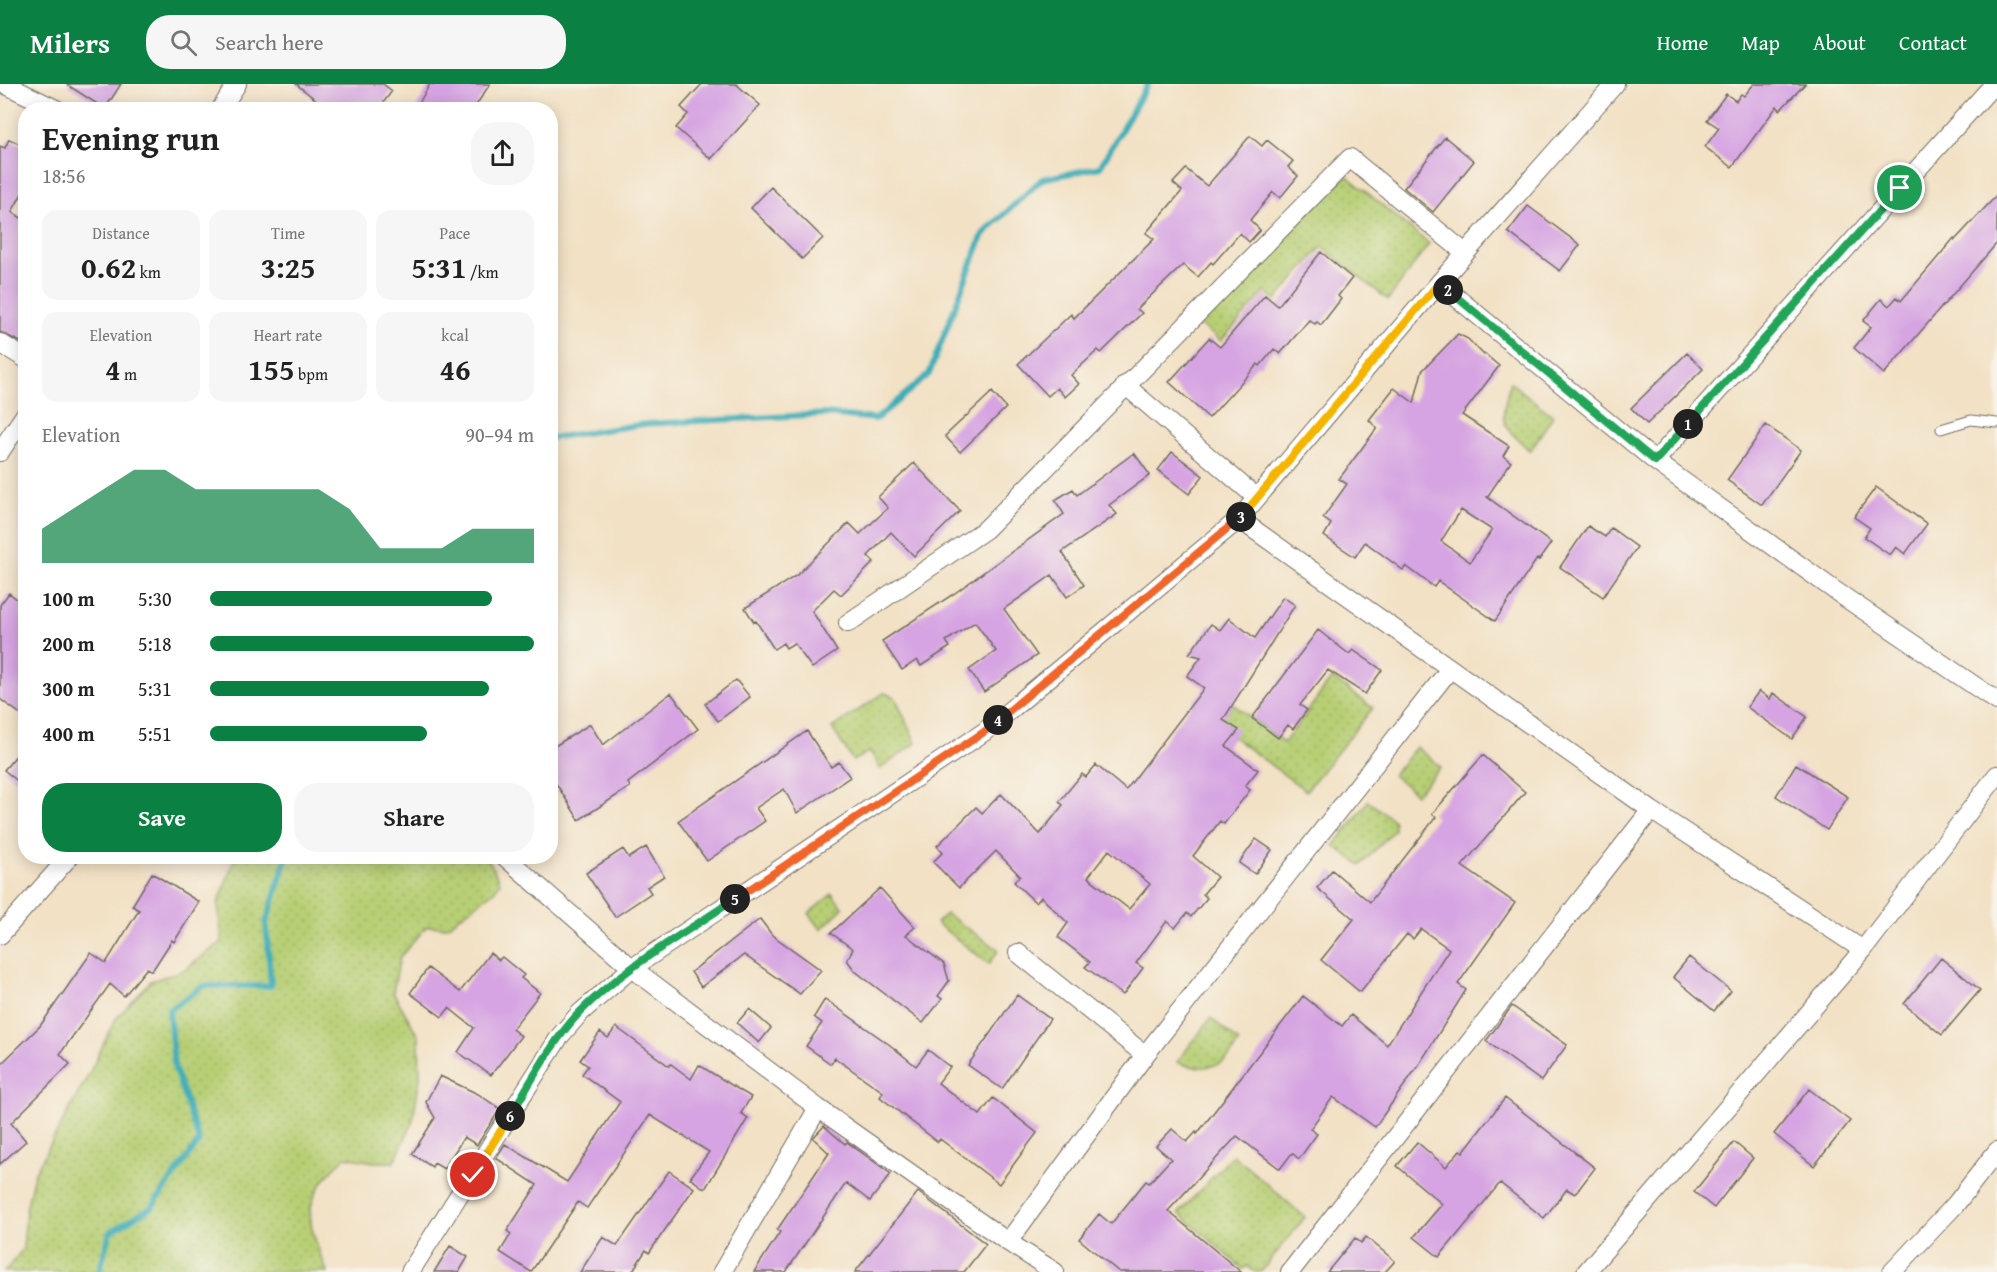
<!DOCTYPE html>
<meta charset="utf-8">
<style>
body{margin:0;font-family:"Gentium Book Plus",serif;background:#f6f6f6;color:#222;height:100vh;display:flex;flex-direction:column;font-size:22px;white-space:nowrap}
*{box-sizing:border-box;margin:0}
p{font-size:20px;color:#767676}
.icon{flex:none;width:33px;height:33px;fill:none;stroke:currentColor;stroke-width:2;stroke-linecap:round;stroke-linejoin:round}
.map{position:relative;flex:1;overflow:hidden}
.details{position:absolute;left:18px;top:18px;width:540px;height:762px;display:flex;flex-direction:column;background:#fff;border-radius:24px;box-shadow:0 3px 15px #0003}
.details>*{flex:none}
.pin{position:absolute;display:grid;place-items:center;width:51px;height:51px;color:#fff;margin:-26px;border:3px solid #fff;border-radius:50%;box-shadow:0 2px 6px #0007}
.km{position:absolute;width:30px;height:30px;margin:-15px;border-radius:50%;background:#222;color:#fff;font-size:16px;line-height:30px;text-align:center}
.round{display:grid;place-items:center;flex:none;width:63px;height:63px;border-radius:24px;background:#f6f6f6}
.head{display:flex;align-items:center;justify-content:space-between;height:102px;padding:0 24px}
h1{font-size:33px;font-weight:600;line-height:45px}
.metrics{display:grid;grid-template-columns:repeat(3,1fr);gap:9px;height:102px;padding:6px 24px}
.metrics div{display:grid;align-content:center;border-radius:15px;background:#f6f6f6;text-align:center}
.metrics b{font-size:30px;font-weight:600}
.metrics small{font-size:16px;font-weight:400}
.metrics p{font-size:16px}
.chart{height:168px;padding:12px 24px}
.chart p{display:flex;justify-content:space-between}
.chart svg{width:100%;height:108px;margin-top:6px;fill:#0b8043;opacity:.7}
.button{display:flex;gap:12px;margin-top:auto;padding:12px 24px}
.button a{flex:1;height:69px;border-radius:24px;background:#0b8043;color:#fff;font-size:24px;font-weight:600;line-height:69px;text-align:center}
.button a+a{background:#f6f6f6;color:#222}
ul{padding:0 24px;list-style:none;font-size:20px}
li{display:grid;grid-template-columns:96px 72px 1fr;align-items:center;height:45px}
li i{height:15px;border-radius:8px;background:#0b8043}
header{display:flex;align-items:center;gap:36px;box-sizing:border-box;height:84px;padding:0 30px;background:#0b8043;color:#fff}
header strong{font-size:28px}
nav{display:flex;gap:33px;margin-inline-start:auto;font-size:21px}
.search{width:420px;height:54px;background:#f6f6f6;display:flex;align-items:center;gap:15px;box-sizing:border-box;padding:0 21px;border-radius:24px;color:#767676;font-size:22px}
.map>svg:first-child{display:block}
.grass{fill:url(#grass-dots);stroke:#717d50;stroke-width:1.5}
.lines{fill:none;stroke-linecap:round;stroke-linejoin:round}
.stream{stroke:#3dadb7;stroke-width:6}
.building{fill:#d6a4e2;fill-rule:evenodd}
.service-casing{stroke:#716b61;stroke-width:11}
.minor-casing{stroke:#716b61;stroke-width:20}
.service{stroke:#fff;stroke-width:9}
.minor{stroke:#fff;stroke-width:18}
.split-1-casing{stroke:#fff;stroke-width:12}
.split-2-casing{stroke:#fff;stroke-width:12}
.split-3-casing{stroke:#fff;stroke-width:12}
.split-4-casing{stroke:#fff;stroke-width:12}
.split-5-casing{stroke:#fff;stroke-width:12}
.split-6-casing{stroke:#fff;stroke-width:12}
.split-7-casing{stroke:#fff;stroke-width:12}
.split-1{stroke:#22a559;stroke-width:8}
.split-2{stroke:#22a559;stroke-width:8}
.split-3{stroke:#f5b400;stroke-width:8}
.split-4{stroke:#f0652b;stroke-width:8}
.split-5{stroke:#f0652b;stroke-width:8}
.split-6{stroke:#22a559;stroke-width:8}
.split-7{stroke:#f5b400;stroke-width:8}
</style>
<header>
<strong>Milers</strong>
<div class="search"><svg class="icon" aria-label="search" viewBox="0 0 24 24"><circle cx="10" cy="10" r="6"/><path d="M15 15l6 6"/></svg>Search here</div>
<nav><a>Home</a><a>Map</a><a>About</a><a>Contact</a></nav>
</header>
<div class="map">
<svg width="1997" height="1188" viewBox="0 0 1997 1188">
<defs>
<pattern id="grass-dots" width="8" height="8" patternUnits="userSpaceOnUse" patternTransform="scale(1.5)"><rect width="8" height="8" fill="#b7cf74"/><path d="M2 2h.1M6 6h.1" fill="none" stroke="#9eb265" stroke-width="1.8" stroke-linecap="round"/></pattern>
</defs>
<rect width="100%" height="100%" fill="#f7f3e8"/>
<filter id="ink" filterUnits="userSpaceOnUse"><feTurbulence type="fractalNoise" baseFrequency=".0167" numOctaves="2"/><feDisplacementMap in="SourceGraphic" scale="12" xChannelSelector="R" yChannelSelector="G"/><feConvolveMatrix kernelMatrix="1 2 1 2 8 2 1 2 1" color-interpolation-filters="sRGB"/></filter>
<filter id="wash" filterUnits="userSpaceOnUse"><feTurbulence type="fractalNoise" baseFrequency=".008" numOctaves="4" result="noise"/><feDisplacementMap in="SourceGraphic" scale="24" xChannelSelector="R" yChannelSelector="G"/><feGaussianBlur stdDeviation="1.35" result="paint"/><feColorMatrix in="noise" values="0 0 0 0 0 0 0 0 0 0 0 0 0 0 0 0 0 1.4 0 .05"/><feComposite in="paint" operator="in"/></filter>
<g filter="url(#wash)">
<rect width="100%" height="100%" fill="#f2e1c5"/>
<path class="grass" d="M1347,92L1429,160L1388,216L1322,163L1276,216L1265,208L1221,257L1196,238Z
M1510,298L1553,332L1530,367C1498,336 1500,341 1510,298Z
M1332,594L1373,624L1306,707L1217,641L1233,620L1284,659Z
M884,609L893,612L896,615L916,659L880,685L870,667L853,677L832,644Z
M1416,663L1441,683L1416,710L1393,691Z
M1368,717L1392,735L1394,738V746L1361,781L1334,762Z
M482,772L490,778L500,799L493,808L446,843L427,842L400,873L393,908L419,953L420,994L412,1040L394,1078H374L345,1073C331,1087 315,1103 311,1123C307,1141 321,1171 327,1188H4L23,1165L26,1126L34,1090L91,986L115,936L151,897L182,887L222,858L218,820L235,773Z
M832,810L843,824L821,845L809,829Z
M946,830L999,866L989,880L936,839Z
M1211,934L1239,958C1235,963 1232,970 1228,974C1215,986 1192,985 1177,978Z
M1233,1071L1305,1133L1261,1188H1255L1247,1182L1243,1185L1179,1129Z"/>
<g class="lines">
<path class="stream" d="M550,354L645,340L826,330L876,335L929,290L983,150L1042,95L1100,83L1148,0
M99,1188L110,1148L152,1123L199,1057L174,982L169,926L203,902H271L266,839L287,772"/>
</g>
<g id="blocks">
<path class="building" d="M66,0H121L105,25Z
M296,0H383L392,7L378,26H329Z
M430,0H490L473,26H415Z
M702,0H736L760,21L711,75L676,44L688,30L681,23Z
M1754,0H1805L1780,26L1777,22L1732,83L1705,63L1719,44L1707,36L1726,10L1736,17L1741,10L1744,12Z
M1250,52L1262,62L1267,56L1293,77L1288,83L1298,92L1280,114L1273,108L1250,136L1260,146L1249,158L1240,149L1213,180L1211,178L1198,193L1183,181L1137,225L1142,229L1101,269L1098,266L1071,291L1079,300L1065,313L1057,304L1048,312L1018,280L1071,230L1074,234L1154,155L1146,149L1182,107L1173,99L1186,85L1207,102Z
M1445,53L1474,77L1433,128L1404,104Z
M9,55L26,63V102L12,128L26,137V248L20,258L0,248V62L5,64Z
M771,103L823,154L802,175L751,124Z
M1997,111V159L1884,290L1854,264L1871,243L1863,237L1881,215L1889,222L1897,213L1901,217L1954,154L1955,156Z
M1528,122L1580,161L1560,187L1508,148Z
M1321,168L1352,194L1338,212L1341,215L1321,241L1317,238L1315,240L1309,236L1280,270L1274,265L1260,282L1258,280L1209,334L1169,298L1209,254L1220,263L1265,211L1278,222Z
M1458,250L1468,255L1484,271L1485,270L1499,282L1462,331L1509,362L1503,372L1511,378L1487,413L1551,459L1539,476L1537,475L1495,537L1438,497L1434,503L1406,482L1403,486L1365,458L1355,473L1324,452L1331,440L1323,434L1347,400L1339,395L1377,344L1369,336L1394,304L1414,319L1422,287ZM1461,426L1492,446L1470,478L1441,457Z
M1687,269L1703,285L1647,340L1631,324Z
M992,308L1006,324L960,368L945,352Z
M1766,341L1801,366L1762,421L1727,396Z
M1172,368L1203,392L1189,410L1158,386Z
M1134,369L1150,391L1109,421L1117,430L1062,468L1084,501L1067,513L1052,491L1004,525L1037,571L984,608L969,586L996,567L975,538L946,557L950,563L921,582L917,576L902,586L882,557L955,509L1064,430L1055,416L1073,405L1077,411Z
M914,379L960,427L914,472L891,448L868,472L874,478L841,511L834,505L812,527L837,567L812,584L794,559L786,564L783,559L774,565L756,537L754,538L745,524L797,491L849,439L860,450L888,424L878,413Z
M1876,403L1927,440L1905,470L1896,463L1890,471L1864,453L1870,444L1854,433Z
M1588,442L1605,453L1611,444L1637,463L1603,513L1560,483Z
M9,509L26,522V634L0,615V521Z
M1283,513L1295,521L1223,636L1239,646L1226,662L1258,686L1245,702L1250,706L1224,740L1220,737L1193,772L1217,793L1203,810L1207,814L1191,833L1187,829L1175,844L1167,837L1136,879L1143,884L1123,911L1085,883L1090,878L1058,853L1068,839L1041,813L1036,819L1014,798L1020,792L996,767L959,804L933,778L943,768L937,762L976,723L982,729L1001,710L1040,750L1063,721L1059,718L1082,690L1086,693L1096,681L1126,706L1204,604L1187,592L1201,573L1189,570L1211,540L1220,546L1229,534L1255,554ZM1109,766L1150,800L1129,825L1088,793Z
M1318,546L1349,570L1353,566L1382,586L1365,610L1328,586L1300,621L1307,626L1293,645L1288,641L1278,654L1252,634Z
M736,596L750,613L718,637L705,620Z
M1759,607L1770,615L1773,609L1807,633L1792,655L1747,623Z
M671,609L698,645L628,699L630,703L579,736L550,690V665L590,640L603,661Z
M807,647L831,683L839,678L850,693L797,729L784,705L756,724L765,737L707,777L678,737Z
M26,660V704L4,686Z
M1483,671L1525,708L1462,782L1515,819L1458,900L1466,906L1420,979L1375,1043L1333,1013L1310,1045L1317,1050L1299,1075L1292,1069L1280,1085L1237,1052L1168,1127L1241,1188H1119L1079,1155L1099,1130L1111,1140L1146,1097L1149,1099L1171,1075L1156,1062L1172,1045L1187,1058L1196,1048L1197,1050L1303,912L1342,942L1351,931L1387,961L1449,865L1421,845L1413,855L1407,850L1360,908L1321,876L1354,835L1317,804L1332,786L1370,818L1436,733L1432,730Z
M1796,680L1848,713L1827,746L1776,712Z
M1256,755L1272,766L1255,790L1239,779Z
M646,763L664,792L647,803L651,809L615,833L586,789L623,765L629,774Z
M152,789L199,818L174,858L172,856L152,887L147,884L124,912L110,900L60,970L70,980L11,1039L26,1057L0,1080V981L40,942L91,869L106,879L139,826L132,822Z
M880,804L915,843L906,851L944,880L949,897L938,912L942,915L923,939L855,887L847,876L853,865L831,849Z
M760,835L772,851L821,886L800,910L744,871L701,903L691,888Z
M490,869L499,876L502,873L524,891L521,894L540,909L512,945L521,952L491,991L458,968L474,944L449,924L442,933L410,909L428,884L460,908Z
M1689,873L1731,907L1714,927L1673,893Z
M1941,874L1980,906L1942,951L1904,920Z
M1017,911L1050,935L1002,1005L968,981Z
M825,915L890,961L916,982L928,966L950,983L938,999L980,1031L993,1014L1037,1049L999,1100L940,1055L938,1058L880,1013L883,1008L835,974L831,980L806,962L822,939L814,933Z
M1512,922L1567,961L1541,997L1486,957Z
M749,925L771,944L759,959L737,939Z
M616,943L669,982L671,980L691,995L699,981L751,1013L741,1029L748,1034L705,1105L690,1094L709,1068L650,1031L587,1124L578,1118L531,1188L500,1168L511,1150L507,1147L537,1101L496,1074L505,1060L567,1098L620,1018L582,990L588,982L580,976L600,948L608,954Z
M440,992L478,1010L500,1025L477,1061L464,1053L444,1085L434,1079L432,1083L412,1070L435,1034L426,1018Z
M1809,1005L1850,1037L1814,1082L1774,1050Z
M1505,1014L1595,1084L1575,1110L1567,1105L1544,1134L1500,1099L1439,1173L1414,1153L1442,1120L1397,1082L1417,1058L1446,1083L1460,1066L1463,1068Z
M824,1042L845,1060L847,1058L891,1090L870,1117L846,1099L786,1188H754L780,1148L777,1146L829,1069L813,1054Z
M1734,1058L1753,1074L1714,1124L1694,1108Z
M669,1087L694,1104L649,1169L646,1166L632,1188H580L603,1153L617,1162Z
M918,1108L986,1160L964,1188H855Z
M1366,1153L1395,1177L1385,1188H1327L1355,1154L1361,1159Z
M450,1162L468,1173L459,1188H434Z"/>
</g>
</g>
<g filter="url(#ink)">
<use href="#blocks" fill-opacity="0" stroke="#716b61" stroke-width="1.5"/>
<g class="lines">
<defs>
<path id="service" d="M1941,345L1971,336L1997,339"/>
<path id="minor" d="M4,0L58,26
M220,26L237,0
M1439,199L1655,377L1837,508L1997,617
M0,259L26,275
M1125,301L1257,414
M0,368L26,329
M1655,377L1994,0
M1239,435L1651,726L1863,866
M848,539L986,445L1350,74L1465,169
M504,772L632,884L818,1024L1008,1158L1055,1188
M0,851L70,772
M1018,869L1145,971
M1008,1158L1145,971L1450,585
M410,1188L560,952L580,929L632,884L984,648L1239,435L1439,199L1615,0
M722,1188L818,1024
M1290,1188L1651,726
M1586,1188L1863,866L1997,691
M1892,1188L1955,1121L1997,1067"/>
</defs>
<use href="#service" class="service-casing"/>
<use href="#minor" class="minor-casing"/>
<use href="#service" class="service"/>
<use href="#minor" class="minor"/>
</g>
</g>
<g class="lines" filter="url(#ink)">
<defs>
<path id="split-1" d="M1688,340L1900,104"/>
<path id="split-2" d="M1448,206L1655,377L1688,340"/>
<path id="split-3" d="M1241,433L1439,199L1448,206"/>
<path id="split-4" d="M998,636L1241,433"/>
<path id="split-5" d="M735,815L984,648L998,636"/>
<path id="split-6" d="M510,1032C531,998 551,959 579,929C624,883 682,851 735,815"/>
<path id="split-7" d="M473,1091L510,1032"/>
</defs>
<use href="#split-1" class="split-1-casing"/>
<use href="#split-2" class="split-2-casing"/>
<use href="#split-3" class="split-3-casing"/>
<use href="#split-4" class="split-4-casing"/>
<use href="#split-5" class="split-5-casing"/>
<use href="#split-6" class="split-6-casing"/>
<use href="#split-7" class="split-7-casing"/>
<use href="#split-1" class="split-1"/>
<use href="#split-2" class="split-2"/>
<use href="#split-3" class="split-3"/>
<use href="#split-4" class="split-4"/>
<use href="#split-5" class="split-5"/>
<use href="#split-6" class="split-6"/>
<use href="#split-7" class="split-7"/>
</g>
</svg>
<div class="pin" style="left:1900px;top:104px;background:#1e9e55"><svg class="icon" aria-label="arrive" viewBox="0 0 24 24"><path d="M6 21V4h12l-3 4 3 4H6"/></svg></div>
<div class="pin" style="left:473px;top:1091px;background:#d93025"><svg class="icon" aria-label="check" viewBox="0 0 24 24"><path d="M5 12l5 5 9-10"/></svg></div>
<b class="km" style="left:1688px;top:340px">1</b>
<b class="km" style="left:1448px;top:206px">2</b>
<b class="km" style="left:1241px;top:433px">3</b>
<b class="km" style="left:998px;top:636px">4</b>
<b class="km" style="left:735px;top:815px">5</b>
<b class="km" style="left:510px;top:1032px">6</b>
<section class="details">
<div class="head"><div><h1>Evening run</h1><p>18:56</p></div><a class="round"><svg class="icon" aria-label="share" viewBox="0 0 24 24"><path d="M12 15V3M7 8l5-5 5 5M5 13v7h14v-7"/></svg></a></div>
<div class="metrics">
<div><p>Distance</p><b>0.62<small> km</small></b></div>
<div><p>Time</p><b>3:25</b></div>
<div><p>Pace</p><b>5:31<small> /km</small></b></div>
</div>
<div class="metrics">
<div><p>Elevation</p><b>4<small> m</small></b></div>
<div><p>Heart rate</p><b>155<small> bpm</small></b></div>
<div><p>kcal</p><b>46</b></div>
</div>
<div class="chart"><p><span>Elevation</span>90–94 m</p>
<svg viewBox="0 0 160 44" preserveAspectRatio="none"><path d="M0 44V30L10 22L20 14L30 6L40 6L50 14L60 14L70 14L80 14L90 14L100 22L110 38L120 38L130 38L140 30L150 30L160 30V44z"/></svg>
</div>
<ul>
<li><b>100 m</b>5:30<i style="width:87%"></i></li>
<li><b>200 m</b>5:18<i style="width:100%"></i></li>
<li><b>300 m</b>5:31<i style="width:86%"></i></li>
<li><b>400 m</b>5:51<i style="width:67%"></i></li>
</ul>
<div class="button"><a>Save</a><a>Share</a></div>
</section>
</div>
